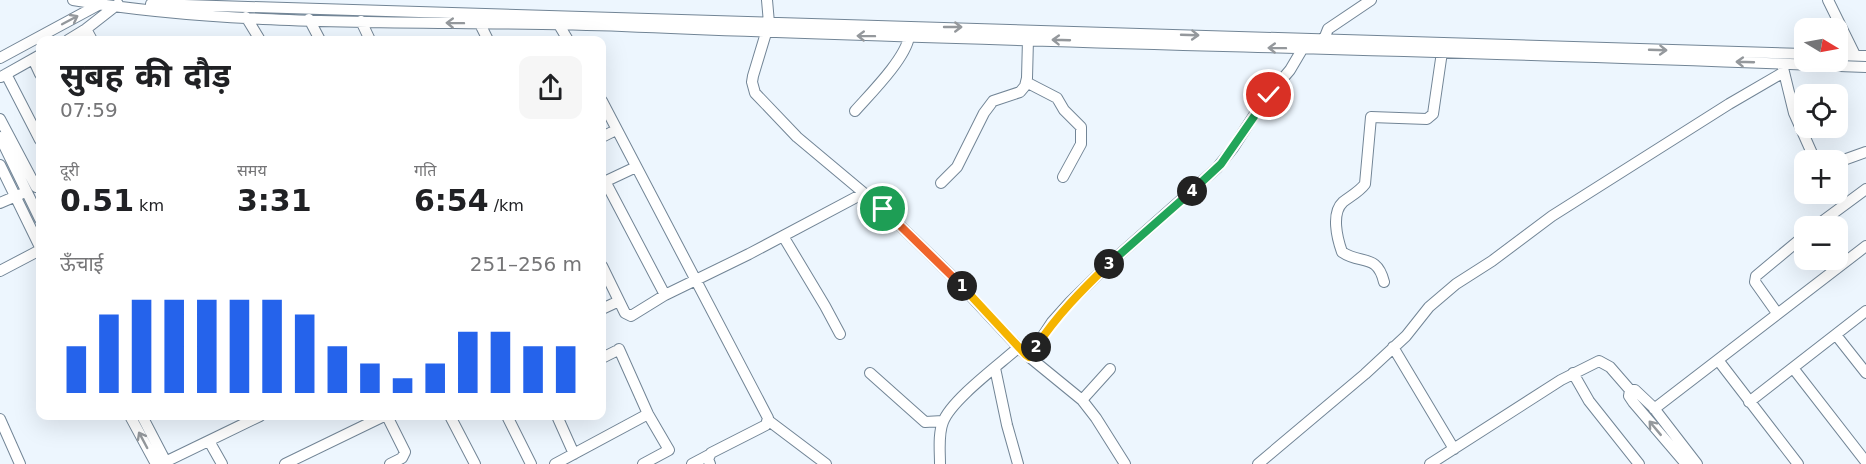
<!DOCTYPE html>
<html lang="hi">
<meta charset="utf-8">
<style>
body{margin:0;font-family:"DejaVu Sans","Noto Sans Devanagari",sans-serif;background:#f6f6f6;color:#202124;height:100vh;display:flex;flex-direction:column;font-size:22px;white-space:nowrap}
*{box-sizing:border-box;margin:0}
p{font-size:20px;color:#757577}
.icon{flex:none;width:33px;height:33px;fill:none;stroke:currentColor;stroke-width:2;stroke-linecap:round;stroke-linejoin:round}
.map{position:relative;flex:1;overflow:hidden}
.side{position:absolute;left:36px;top:36px;width:570px;height:384px;display:flex;flex-direction:column;background:#fff;border-radius:12px;box-shadow:0 6px 24px #0002}
.side>*{flex:none}
.needle{width:39px;rotate:100deg}
.controls{position:absolute;left:1794px;top:18px;display:grid;gap:12px}
.controls a{display:grid;place-items:center;width:54px;height:54px;border-radius:12px;background:#fff;box-shadow:0 6px 24px #0002;font-size:30px}
.pin{position:absolute;display:grid;place-items:center;width:51px;height:51px;color:#fff;margin:-26px;border:3px solid #fff;border-radius:50%;box-shadow:0 2px 6px #0007}
.km{position:absolute;width:30px;height:30px;margin:-15px;border-radius:50%;background:#222;color:#fff;font-size:16px;line-height:30px;text-align:center}
.round{display:grid;place-items:center;flex:none;width:63px;height:63px;border-radius:12px;background:#f6f6f6}
.headline{display:flex;align-items:center;justify-content:space-between;height:102px;padding:0 24px}
h1{font-size:33px;font-weight:700;line-height:45px}
.metrics{display:grid;grid-template-columns:repeat(3,1fr);gap:9px;height:102px;padding:6px 24px}
.metrics div{display:grid;align-content:center}
.metrics b{font-size:30px;font-weight:700}
.metrics small{font-size:16px;font-weight:400}
.metrics p{font-size:16px}
.chart{height:168px;padding:12px 24px}
.chart p{display:flex;justify-content:space-between}
.chart svg{width:100%;height:108px;margin-top:6px;stroke:#2563eb;stroke-width:6}
.map>svg:first-child{display:block}
.lines{fill:none;stroke-linecap:round;stroke-linejoin:round}
.minor-casing{stroke:#728596;stroke-width:12}
.minor{stroke:#fff;stroke-width:10}
.oneway{stroke:#94989c}
.split-1-casing{stroke:#fff;stroke-width:12}
.split-2-casing{stroke:#fff;stroke-width:12}
.split-3-casing{stroke:#fff;stroke-width:12}
.split-4-casing{stroke:#fff;stroke-width:12}
.split-5-casing{stroke:#fff;stroke-width:12}
.split-1{stroke:#f0652b;stroke-width:8}
.split-2{stroke:#f5b400;stroke-width:8}
.split-3{stroke:#f5b400;stroke-width:8}
.split-4{stroke:#22a559;stroke-width:8}
.split-5{stroke:#22a559;stroke-width:8}
</style>
<div class="map">
<svg width="1866" height="464" viewBox="0 0 1866 464">
<rect width="100%" height="100%" fill="#edf6fe"/>
<g class="lines">
<defs>
<path id="minor" d="M73,0C254,30 440,19 622,26C1037,44 1452,49 1866,67
M767,0L769,23L753,76L752,82L755,93L797,137L883,209L953,277L1022,351L1082,400L1096,418L1125,464
M1828,0L1855,55
M151,4L1804,54
M246,17L260,40
M309,19L320,40
M361,21L370,40
M480,24L488,40
M559,25L568,40
M86,29L92,40
M1324,39L1328,29L1371,0
M68,40L86,29L118,4
M1838,55L1866,56
M0,58L100,4
M33,59L40,74
M1783,68L1794,113L1815,160
M6,74L40,140
M1,77L40,55
M1026,82L1057,98L1064,110L1081,127V144L1063,177
M602,101L768,418L766,425L711,453L708,459L710,464
M855,111C871,93 905,59 909,37
M0,119L36,187
M0,137L40,219
M602,137L616,130
M1838,162L1866,152
M0,165L40,247
M605,181L665,295
M602,183L636,167
M941,183L957,167L984,113L993,101L1020,92L1025,86L1027,78L1028,39
M0,203L21,194
M1816,226L1866,189
M783,236L825,306L840,334
M602,266L625,313L631,316L665,295L749,254L864,193
M0,271L40,250
M1384,282C1377,253 1361,265 1342,252C1337,238 1331,213 1343,202C1351,196 1360,191 1365,184L1371,117L1427,119L1433,114L1442,52
M602,309L619,301
M1777,313L1755,282L1756,276L1804,236
M1836,335L1866,373
M1393,347L1454,449
M619,349L648,414L669,450L643,464
M1029,357L1052,322L1070,302L1110,263L1217,168L1233,148L1262,103L1290,70L1303,48
M602,358L616,351
M1718,360L1798,464
M995,368L1007,425L1018,464
M1793,368L1866,462
M870,373L925,422L943,421
M1573,373L1589,401L1639,464
M1630,390L1629,396L1633,402L1686,464
M1082,400L1110,369
M1749,402L1866,311
M1654,409L1866,246
M130,416L156,464
M142,416L167,464
M387,416L405,452L402,458L390,464
M450,416L475,464
M507,416L531,464
M557,416L574,454
M0,419L20,464
M769,421L826,464
M209,441L222,464
M161,464L260,416
M285,464L384,416
M555,464L648,414
M692,464L709,455
M940,464C940,451 938,434 943,422C951,400 1000,364 1019,347
M1258,464L1365,374L1406,336L1429,307L1456,284L1492,261L1552,216L1729,104L1784,72
M1430,464L1561,380L1599,361L1610,367L1630,390H1635L1653,407L1697,464"/>
</defs>
<use href="#minor" class="minor-casing"/>
<use href="#minor" class="minor"/>
</g>
<defs><path id="oneway-shaft" d="M-6 0H5M1.5-3L5.5 0L1.5 3" fill="none" stroke-width="1.6" stroke-linecap="round" stroke-linejoin="round" transform="scale(1.5)"/></defs>
<g class="oneway">
<use href="#oneway-shaft" transform="translate(70 20) rotate(-28)"/>
<use href="#oneway-shaft" transform="translate(455 23) rotate(-179)"/>
<use href="#oneway-shaft" transform="translate(953 27)"/>
<use href="#oneway-shaft" transform="translate(1190 35) rotate(2)"/>
<use href="#oneway-shaft" transform="translate(866 36) rotate(-179)"/>
<use href="#oneway-shaft" transform="translate(1061 40) rotate(-178)"/>
<use href="#oneway-shaft" transform="translate(1277 48) rotate(-179)"/>
<use href="#oneway-shaft" transform="translate(1658 50) rotate(2)"/>
<use href="#oneway-shaft" transform="translate(1745 62) rotate(-178)"/>
<use href="#oneway-shaft" transform="translate(1655 428) rotate(-130)"/>
<use href="#oneway-shaft" transform="translate(143 440) rotate(-118)"/>
</g>
<g class="lines">
<defs>
<path id="split-1" d="M883,209L962,286"/>
<path id="split-2" d="M962,286L1026,355L1029,357L1036,347"/>
<path id="split-3" d="M1036,347C1057,315 1082,290 1109,264"/>
<path id="split-4" d="M1109,264L1192,191"/>
<path id="split-5" d="M1192,191L1221,164L1269,95"/>
</defs>
<use href="#split-1" class="split-1-casing"/>
<use href="#split-2" class="split-2-casing"/>
<use href="#split-3" class="split-3-casing"/>
<use href="#split-4" class="split-4-casing"/>
<use href="#split-5" class="split-5-casing"/>
<use href="#split-1" class="split-1"/>
<use href="#split-2" class="split-2"/>
<use href="#split-3" class="split-3"/>
<use href="#split-4" class="split-4"/>
<use href="#split-5" class="split-5"/>
</g>
</svg>
<div class="controls">
<a><svg class="needle" viewBox="-14 -14 28 28"><path d="M0-13l5 13h-10z" fill="#e53935"/><path d="M0 13l5-13h-10z" fill="#757577"/></svg></a>
<a><svg class="icon" aria-label="locate" viewBox="0 0 24 24"><circle cx="12" cy="12" r="6"/><path d="M12 2v4M12 18v4M2 12h4M18 12h4"/></svg></a>
<a>+</a>
<a>−</a>
</div>
<div class="pin" style="left:883px;top:209px;background:#1e9e55"><svg class="icon" aria-label="arrive" viewBox="0 0 24 24"><path d="M6 21V4h12l-3 4 3 4H6"/></svg></div>
<div class="pin" style="left:1269px;top:95px;background:#d93025"><svg class="icon" aria-label="check" viewBox="0 0 24 24"><path d="M5 12l5 5 9-10"/></svg></div>
<b class="km" style="left:962px;top:286px">1</b>
<b class="km" style="left:1036px;top:347px">2</b>
<b class="km" style="left:1109px;top:264px">3</b>
<b class="km" style="left:1192px;top:191px">4</b>
<section class="side">
<div class="headline"><div><h1>सुबह की दौड़</h1><p>07:59</p></div><a class="round"><svg class="icon" aria-label="share" viewBox="0 0 24 24"><path d="M12 15V3M7 8l5-5 5 5M5 13v7h14v-7"/></svg></a></div>
<div class="metrics">
<div><p>दूरी</p><b>0.51<small> km</small></b></div>
<div><p>समय</p><b>3:31</b></div>
<div><p>गति</p><b>6:54<small> /km</small></b></div>
</div>
<div class="chart"><p><span>ऊँचाई</span>251–256 m</p>
<svg viewBox="0 0 160 44" preserveAspectRatio="none"><path d="M5 44V25M15 44V12M25 44V6M35 44V6M45 44V6M55 44V6M65 44V6M75 44V12M85 44V25M95 44V32M105 44V38M115 44V32M125 44V19M135 44V19M145 44V25M155 44V25"/></svg>
</div>
</section>
</div>
